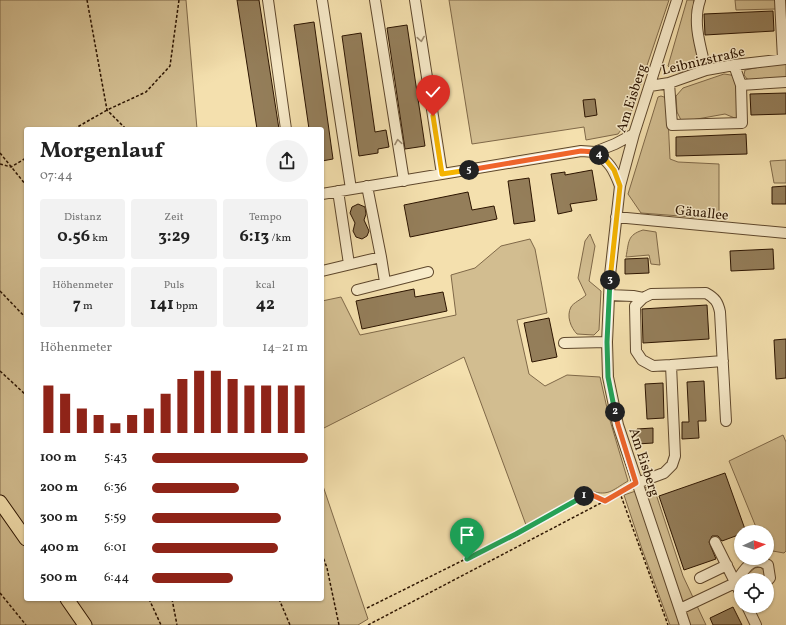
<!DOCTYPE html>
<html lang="de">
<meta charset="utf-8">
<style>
body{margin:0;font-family:Vollkorn,serif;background:#f2f2f2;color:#222;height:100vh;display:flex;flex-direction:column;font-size:15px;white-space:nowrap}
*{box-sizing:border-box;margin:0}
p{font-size:13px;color:#767676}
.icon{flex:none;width:22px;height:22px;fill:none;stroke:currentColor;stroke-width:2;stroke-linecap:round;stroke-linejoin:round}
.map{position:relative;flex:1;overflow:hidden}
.details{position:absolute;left:24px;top:127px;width:300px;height:474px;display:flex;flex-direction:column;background:#fff;border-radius:4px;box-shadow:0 1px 3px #0004}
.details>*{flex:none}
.needle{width:26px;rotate:87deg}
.controls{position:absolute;left:734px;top:525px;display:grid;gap:8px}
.controls a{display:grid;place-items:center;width:40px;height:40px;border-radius:50%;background:#fff;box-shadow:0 1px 3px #0004;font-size:20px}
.pin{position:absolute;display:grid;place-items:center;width:34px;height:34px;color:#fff;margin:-41px -17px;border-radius:50% 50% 50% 0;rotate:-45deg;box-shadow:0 0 4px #0007}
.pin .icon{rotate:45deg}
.km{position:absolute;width:20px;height:20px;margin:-10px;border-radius:50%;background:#222;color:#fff;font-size:11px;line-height:20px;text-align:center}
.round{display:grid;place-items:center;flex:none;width:42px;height:42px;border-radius:21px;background:#f2f2f2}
.headline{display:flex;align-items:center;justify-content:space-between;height:68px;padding:0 16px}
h1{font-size:22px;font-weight:700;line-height:30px}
.stats{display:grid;grid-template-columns:repeat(3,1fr);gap:6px;height:68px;padding:4px 16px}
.stats div{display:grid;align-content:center;border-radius:4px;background:#f2f2f2;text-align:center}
.stats b{font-size:17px;font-weight:700}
.stats small{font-size:11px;font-weight:400}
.stats p{font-size:11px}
.chart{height:112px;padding:8px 16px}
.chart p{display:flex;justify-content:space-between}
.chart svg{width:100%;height:72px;margin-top:4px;stroke:#8f2418;stroke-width:6}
ul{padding:0 16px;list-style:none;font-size:13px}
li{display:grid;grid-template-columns:64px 48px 1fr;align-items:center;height:30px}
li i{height:10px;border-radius:5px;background:#8f2418}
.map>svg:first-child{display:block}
.green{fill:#d2bd90;stroke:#7f6848}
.building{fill:#947e5a;stroke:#2c1400}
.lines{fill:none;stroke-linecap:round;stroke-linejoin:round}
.minor-casing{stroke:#5e472c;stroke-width:12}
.major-casing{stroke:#2c1400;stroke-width:15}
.path{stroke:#2c1400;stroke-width:1.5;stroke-dasharray:3 2;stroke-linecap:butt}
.minor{stroke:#f8ebca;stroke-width:10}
.major{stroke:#f4e0ae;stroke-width:13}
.oneway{stroke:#9c8a6f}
.split-1-casing{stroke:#fff;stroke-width:8}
.split-2-casing{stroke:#fff;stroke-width:8}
.split-3-casing{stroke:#fff;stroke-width:8}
.split-4-casing{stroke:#fff;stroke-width:8}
.split-5-casing{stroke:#fff;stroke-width:8}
.split-6-casing{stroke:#fff;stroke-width:8}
.split-1{stroke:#22a559;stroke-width:5}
.split-2{stroke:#f0652b;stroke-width:5}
.split-3{stroke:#22a559;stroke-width:5}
.split-4{stroke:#f5b400;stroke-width:5}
.split-5{stroke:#f0652b;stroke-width:5}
.split-6{stroke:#f5b400;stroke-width:5}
.labels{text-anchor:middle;stroke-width:3;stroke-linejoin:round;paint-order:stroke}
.street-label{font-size:14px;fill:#2c1400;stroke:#f8ebca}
</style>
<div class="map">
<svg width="786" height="625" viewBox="0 0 786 625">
<rect width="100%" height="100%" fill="#f4e0ae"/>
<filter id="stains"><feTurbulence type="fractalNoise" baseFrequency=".005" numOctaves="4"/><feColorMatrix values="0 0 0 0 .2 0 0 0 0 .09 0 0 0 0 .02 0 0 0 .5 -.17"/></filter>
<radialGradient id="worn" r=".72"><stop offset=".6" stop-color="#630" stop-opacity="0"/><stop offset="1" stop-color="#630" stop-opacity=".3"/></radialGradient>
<path class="green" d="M0,0H186L197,129H26V599H322V483L368,619L358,625H0Z
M449,0H669L629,119L618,134L586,140L584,127L472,144Z
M687,0H694L693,12L699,61L696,68C685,73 677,75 668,66Z
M735,0H776V9L736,10Z
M786,64V78L750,80L747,79L744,75L745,70L770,65Z
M724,74L731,75L736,79L737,119L725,114L686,121L681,120L677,112L676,96L683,88Z
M661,96L667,98L670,159L678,162L719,164V219L641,213L628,194L658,97Z
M786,160V183H774L770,161Z
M643,230L656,232L660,265L651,264L649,255L626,257C629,242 627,235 643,230Z
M590,234L595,246L589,281L601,291L599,330L594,335L577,334C571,328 566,316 571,307C573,303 582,299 586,295L578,278L585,241Z
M530,239L535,249L547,313L517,320L529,374L545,386L567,375L600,377L609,417L628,481C611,491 608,497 588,490L526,525L464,357L322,429V301L341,297L360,335L456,315L451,275L475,268L501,246Z
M783,435L786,442V551L784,553L767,550V532H758L729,461Z
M653,485L683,576L706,625H670L642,549L624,495Z
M760,567L766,572L765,577L762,580H750L748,578V574L755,568Z"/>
<path class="building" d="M237,0H259L279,129H257Z
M773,11L774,31L705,35L704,14Z
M314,22L333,159L322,161V129H309L294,25Z
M407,25L425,146L405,149L387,28Z
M361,33L375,132L386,130L389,147L378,149V153L359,156L342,36Z
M786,93V114L751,115L750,94Z
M595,99L597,115L585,117L583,100Z
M746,134L747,154L676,156V137Z
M592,170L597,200L570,204L572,211L558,214L551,174L565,172V175Z
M529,178L535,221L514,224L508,181Z
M786,186V204H772V187Z
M468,192L472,210L494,206L497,219L410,237L404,205Z
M358,204L365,207L366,214L364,220L369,231L367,236L362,239L356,237L353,231L355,223L350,213L352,207Z
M773,249L774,269L731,271L730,251Z
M648,258L649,273L625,274V259Z
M414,289L415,297L443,292L447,311L362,329L356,301Z
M707,305L709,339L643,343L642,309Z
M549,318L557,357L532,362L524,323Z
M786,339V378L776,379L774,340Z
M704,381L706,421H698L699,438L682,439V422H689L687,382Z
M663,383L664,418L647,419L645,384Z
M653,428V443L637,444V429Z
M725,473L746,532H741V534L722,541L718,536H712L709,542L716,559L684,570L659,496Z
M733,607L742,625H713L710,618Z"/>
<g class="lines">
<defs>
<path id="minor" d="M268,0L286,129
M322,0L351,189
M375,0L404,181
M415,0L442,174
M677,0L634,134L620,186L610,275L607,342L608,377L618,425L685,625
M700,0C692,23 701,48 706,70
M780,0L783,59
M669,83L672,125L742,123L741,85L734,65
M741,85L786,82
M650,86L669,83L706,70L734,65L786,59
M595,152C610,163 613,168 620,186
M338,191L349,264
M322,194L581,151L595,152L615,144L634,134
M616,217L786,233
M381,257L385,282
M322,271L381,257L367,186
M357,290L428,272
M609,295L633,296L643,298
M564,343L607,342
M671,365L723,361
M637,483L664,473L672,465L675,456L671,365L653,366L642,360L636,351L635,306L643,298L651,294L706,293C715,298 718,302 720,312L726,421
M715,542L741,594
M700,578L727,565
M741,584L735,583C744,571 751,554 768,565L770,578L767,581
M747,606L756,625
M680,609L735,583"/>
<path id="major" d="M0,502L26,539
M67,599L85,625"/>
</defs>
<use href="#minor" class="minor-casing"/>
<use href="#major" class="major-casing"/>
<path class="path" d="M87,0L107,110L126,129
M74,129L107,110L146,92L170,66L179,0
M0,153L26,185
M0,164L11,167L26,158
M0,291L26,318
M0,371L26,395
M630,487L620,493L668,625
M322,554L327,568L339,625
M0,593L26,625
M149,599L161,625
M172,599L177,625
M279,599L290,625
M367,608L516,534L586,495L590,494L605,501
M368,625L620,493"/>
<use href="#minor" class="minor"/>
<use href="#major" class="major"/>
</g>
<defs><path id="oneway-chevron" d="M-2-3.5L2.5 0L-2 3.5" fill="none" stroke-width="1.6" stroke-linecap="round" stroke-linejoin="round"/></defs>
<g class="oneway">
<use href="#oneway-chevron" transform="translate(421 39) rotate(81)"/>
<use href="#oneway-chevron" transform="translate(398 142) rotate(-99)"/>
</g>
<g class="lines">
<defs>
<path id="split-1" d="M467,559L516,534L584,496"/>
<path id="split-2" d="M584,496L590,494L605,501L636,483L618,425L615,412"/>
<path id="split-3" d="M610,280L607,342L608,377L615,412"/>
<path id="split-4" d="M599,155L606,160L614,170L620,186L610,280"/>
<path id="split-5" d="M469,170L581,151L595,152L599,155"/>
<path id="split-6" d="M433,116L442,174L469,170"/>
</defs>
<use href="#split-1" class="split-1-casing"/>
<use href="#split-2" class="split-2-casing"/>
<use href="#split-3" class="split-3-casing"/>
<use href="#split-4" class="split-4-casing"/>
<use href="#split-5" class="split-5-casing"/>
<use href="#split-6" class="split-6-casing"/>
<use href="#split-1" class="split-1"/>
<use href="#split-2" class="split-2"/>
<use href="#split-3" class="split-3"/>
<use href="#split-4" class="split-4"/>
<use href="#split-5" class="split-5"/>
<use href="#split-6" class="split-6"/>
</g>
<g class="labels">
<g class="street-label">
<text transform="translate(703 60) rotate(-13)" y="5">Leibnizstraße</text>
<text transform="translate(631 98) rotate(-72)" y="5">Am Eisberg</text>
<text transform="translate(702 212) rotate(6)" y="5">Gäuallee</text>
<text transform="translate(645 462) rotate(72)" y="5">Am Eisberg</text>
</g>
</g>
<rect width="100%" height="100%" filter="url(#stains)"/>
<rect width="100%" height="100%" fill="url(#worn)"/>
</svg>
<div class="controls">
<a><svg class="needle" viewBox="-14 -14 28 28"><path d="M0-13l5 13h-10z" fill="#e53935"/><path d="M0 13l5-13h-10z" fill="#767676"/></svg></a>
<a><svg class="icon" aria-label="locate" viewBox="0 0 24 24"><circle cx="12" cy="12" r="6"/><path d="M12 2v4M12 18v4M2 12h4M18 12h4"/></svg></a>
</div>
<div class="pin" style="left:467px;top:559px;background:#1e9e55"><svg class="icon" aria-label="arrive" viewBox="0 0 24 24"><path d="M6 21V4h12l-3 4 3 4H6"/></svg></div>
<div class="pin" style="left:433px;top:116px;background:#d93025"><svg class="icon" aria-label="check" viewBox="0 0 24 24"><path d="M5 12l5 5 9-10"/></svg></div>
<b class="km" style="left:584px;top:496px">1</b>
<b class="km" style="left:615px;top:412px">2</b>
<b class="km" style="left:610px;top:280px">3</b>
<b class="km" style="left:599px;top:155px">4</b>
<b class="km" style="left:469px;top:170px">5</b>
<section class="details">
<div class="headline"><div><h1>Morgenlauf</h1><p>07:44</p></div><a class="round"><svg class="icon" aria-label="share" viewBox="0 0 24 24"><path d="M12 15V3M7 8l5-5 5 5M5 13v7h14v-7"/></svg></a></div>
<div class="stats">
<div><p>Distanz</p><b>0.56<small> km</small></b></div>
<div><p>Zeit</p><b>3:29</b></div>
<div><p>Tempo</p><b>6:13<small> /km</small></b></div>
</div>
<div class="stats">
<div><p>Höhenmeter</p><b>7<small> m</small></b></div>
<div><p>Puls</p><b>141<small> bpm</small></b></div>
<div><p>kcal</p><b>42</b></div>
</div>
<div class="chart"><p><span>Höhenmeter</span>14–21 m</p>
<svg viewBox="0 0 160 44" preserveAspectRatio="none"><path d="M5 44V15M15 44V20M25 44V29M35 44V33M45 44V38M55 44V33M65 44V29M75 44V20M85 44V11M95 44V6M105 44V6M115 44V11M125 44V15M135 44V15M145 44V15M155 44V15"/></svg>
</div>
<ul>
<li><b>100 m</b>5:43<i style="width:100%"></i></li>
<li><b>200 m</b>6:36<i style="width:56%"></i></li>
<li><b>300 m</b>5:59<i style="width:83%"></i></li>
<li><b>400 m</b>6:01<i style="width:81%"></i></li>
<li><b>500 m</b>6:44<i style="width:52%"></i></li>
</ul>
</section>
</div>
